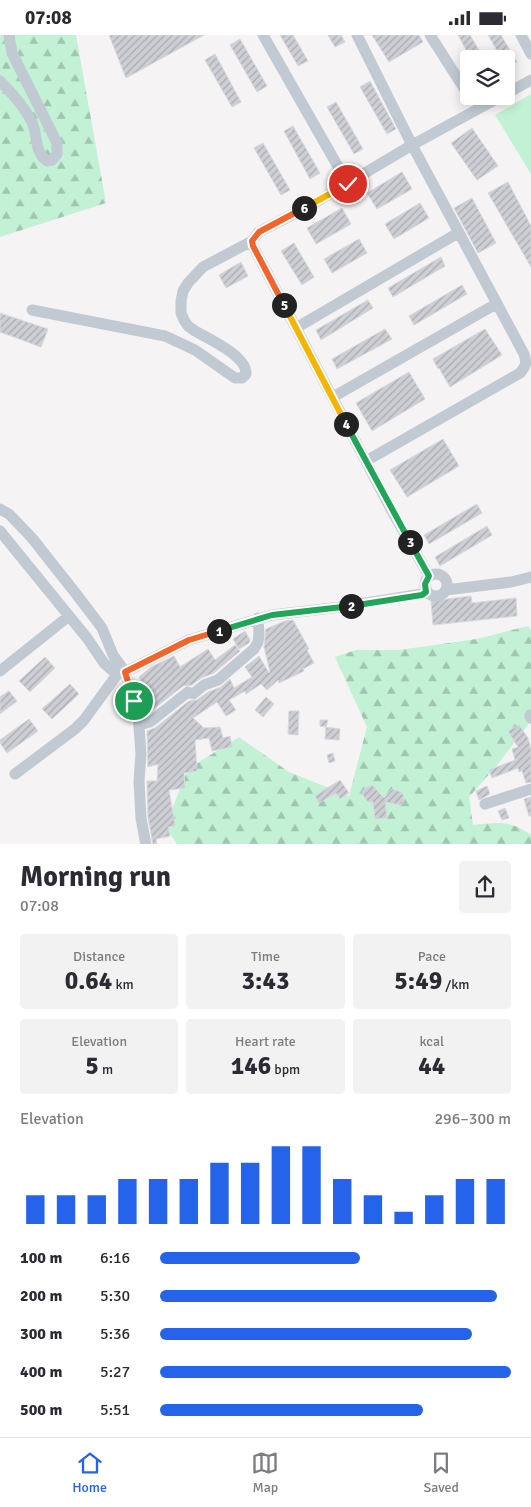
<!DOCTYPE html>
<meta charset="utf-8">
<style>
body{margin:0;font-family:Signika,sans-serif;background:#f2f2f3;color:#2b2b33;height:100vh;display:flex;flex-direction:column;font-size:19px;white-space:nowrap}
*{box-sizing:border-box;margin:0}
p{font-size:16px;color:#7c7c81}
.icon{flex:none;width:28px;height:28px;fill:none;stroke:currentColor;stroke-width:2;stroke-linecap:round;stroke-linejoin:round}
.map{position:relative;height:809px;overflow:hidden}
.panel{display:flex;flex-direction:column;background:#fff;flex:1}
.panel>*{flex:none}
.fabs{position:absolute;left:460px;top:15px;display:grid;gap:10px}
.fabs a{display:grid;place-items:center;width:55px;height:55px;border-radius:5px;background:#fff;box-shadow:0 2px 12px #0003;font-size:25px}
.pin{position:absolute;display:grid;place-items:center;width:42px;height:42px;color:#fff;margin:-21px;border:2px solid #fff;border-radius:50%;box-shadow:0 1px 5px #0007}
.km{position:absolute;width:25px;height:25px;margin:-12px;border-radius:50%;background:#222;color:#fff;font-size:14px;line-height:25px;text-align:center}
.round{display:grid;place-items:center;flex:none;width:52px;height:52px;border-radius:5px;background:#f2f2f3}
.summary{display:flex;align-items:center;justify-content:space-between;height:85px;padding:0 20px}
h1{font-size:28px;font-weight:700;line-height:38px}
.metrics{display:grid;grid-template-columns:repeat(3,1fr);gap:8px;height:85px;padding:5px 20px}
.metrics div{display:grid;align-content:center;border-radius:5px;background:#f2f2f3;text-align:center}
.metrics b{font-size:25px;font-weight:700}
.metrics small{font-size:14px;font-weight:400}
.metrics p{font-size:14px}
.chart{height:140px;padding:10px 20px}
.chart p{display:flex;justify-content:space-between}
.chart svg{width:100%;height:90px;margin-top:5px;stroke:#2563eb;stroke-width:6}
ul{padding:0 20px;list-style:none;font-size:16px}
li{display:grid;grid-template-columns:80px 60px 1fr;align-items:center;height:38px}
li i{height:12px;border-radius:6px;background:#2563eb}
.status{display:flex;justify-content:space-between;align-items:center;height:35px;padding:0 25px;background:#fff;direction:ltr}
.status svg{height:14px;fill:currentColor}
.tabs{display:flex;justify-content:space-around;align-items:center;height:70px;border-top:1px solid #e1e1e2;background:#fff;font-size:14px;color:#7c7c81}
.tabs a{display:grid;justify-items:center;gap:2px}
.tabs .current{color:#2563eb}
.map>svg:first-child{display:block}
.forest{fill:url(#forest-firs)}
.park{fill:#c3f1d5}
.building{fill:url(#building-hatch);stroke:#d7d9de}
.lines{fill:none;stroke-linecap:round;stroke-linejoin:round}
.minor{stroke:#c1cad2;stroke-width:11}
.split-1-casing{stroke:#fff;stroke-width:10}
.split-2-casing{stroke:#fff;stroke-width:10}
.split-3-casing{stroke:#fff;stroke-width:10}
.split-4-casing{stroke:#fff;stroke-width:10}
.split-5-casing{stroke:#fff;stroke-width:10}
.split-6-casing{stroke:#fff;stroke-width:10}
.split-7-casing{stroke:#fff;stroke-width:10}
.split-1{stroke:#f0652b;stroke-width:6}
.split-2{stroke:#22a559;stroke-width:6}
.split-3{stroke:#22a559;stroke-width:6}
.split-4{stroke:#22a559;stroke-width:6}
.split-5{stroke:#f5b400;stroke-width:6}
.split-6{stroke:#f0652b;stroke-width:6}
.split-7{stroke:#f5b400;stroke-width:6}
</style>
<div class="status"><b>07:08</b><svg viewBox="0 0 49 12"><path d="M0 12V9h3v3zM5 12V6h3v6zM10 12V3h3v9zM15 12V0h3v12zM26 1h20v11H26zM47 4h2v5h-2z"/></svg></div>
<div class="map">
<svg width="531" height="810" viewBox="0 0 531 810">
<defs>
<pattern id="forest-firs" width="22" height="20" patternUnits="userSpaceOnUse" patternTransform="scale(1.25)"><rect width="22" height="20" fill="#c3f1d5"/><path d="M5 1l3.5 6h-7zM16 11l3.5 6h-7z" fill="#a0c6b0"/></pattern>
<pattern id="building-hatch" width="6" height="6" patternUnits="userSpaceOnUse" patternTransform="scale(1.25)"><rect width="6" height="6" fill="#cdcfd5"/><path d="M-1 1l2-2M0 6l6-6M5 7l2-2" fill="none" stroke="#a8abb0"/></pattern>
</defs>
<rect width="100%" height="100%" fill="#f5f3f3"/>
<path class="forest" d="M0,0H76L106,168L0,202Z
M528,591L531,595V686L498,729L469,762L473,790C496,787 511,785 531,800V809H177L165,791L188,734L239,702L289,737L349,761L367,692L335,622L356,615H399L477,604Z"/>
<path class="park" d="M531,59V139L495,80Z"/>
<path class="building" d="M109,0H204L126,43Z
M280,0H293L308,26L298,31Z
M328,0H341L345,7L335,12Z
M372,0H419L423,7L389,27Z
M458,0H470L484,24H471Z
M488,0H501L517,27L506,33V24H502Z
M240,4L267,51L257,57L230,10Z
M215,19L241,67L232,72L205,25Z
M370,46L396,94L387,99L360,52Z
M336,67L363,114L354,119L327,72Z
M293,91L320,138L310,144L284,96Z
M472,93L498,131L477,145L451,108Z
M263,108L290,155L281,160L254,113Z
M402,137L412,154L377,174L367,158Z
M508,147L531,191V232L488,158Z
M472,163L496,208L478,218L454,173Z
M420,168L429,183L394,204L385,189Z
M342,173L351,189L316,209L307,193Z
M359,204L367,218L332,238L324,224Z
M294,208L314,242L302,250L281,216Z
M441,222L445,231L393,262L388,253Z
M241,227L248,241L226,253L219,240Z
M462,250L467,259L414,290L409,281Z
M368,265L373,273L321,305L316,295Z
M0,278L48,294L41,312L0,297Z
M385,294L392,304L337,334L332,324Z
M485,294L502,320L450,352L439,333L438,334L433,324Z
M409,337L425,364L372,396L356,368Z
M443,404L459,431L407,462L390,435Z
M477,469L482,478L429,509L424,500Z
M487,491L492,500L440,531L435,522Z
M471,561L472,568L516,563L517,581L433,590L431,566Z
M293,585L309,614L307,615L314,628L303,634L304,636L279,648L278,645L267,655L261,649L246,659L245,656L229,665L236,675L226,681L217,667L193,683L204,693L220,692L223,703L230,701L232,712L212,716L209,703L195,705L197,736L184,738L185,753L169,755L175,791L168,792L170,801L156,804L157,810H153L148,782L147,746H157L158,729L148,732L147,696L155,693L189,666L197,665L208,657L221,652L230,644L234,653L252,642L245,632L259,621L269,638L270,637L264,612L266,594L285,586Z
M245,596L250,605L249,608L239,614L233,604Z
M235,610L240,616L214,638L201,643L192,650L183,651L146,680L142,665L150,661L139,642L151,632L174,621L180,632L208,614L215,625Z
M45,622L55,633L30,657L19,646Z
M70,649L79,659L52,684L42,674Z
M9,656L17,666L0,679V662Z
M266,662L274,669L263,682L255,675Z
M289,676H299L298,700L288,699Z
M29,684L38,696L7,718L0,708V705Z
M320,685H328L326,692L320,691Z
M519,690L528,703L531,714V747L526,748L522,736L519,737L518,733L492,743L489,735L515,725L512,714L518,712L508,696Z
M326,692L340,694L339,705L325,704Z
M333,718L335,726L329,728L327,720Z
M340,745L349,758L340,764L336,758L319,768L315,761Z
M372,750L384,763L392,754L401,757L404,761L403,768L400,770L385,767L387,783L375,784L373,767H368L362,759L364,754Z
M487,751L490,759L479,765L476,756Z
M531,762V781H529L524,764Z
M505,773L509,783L502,785L498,776Z"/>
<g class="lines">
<path class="minor" d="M263,0L348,149
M357,0L412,110L524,319C527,328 526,331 520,338L366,426
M430,0L469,61
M521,0L531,19
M0,46C12,58 24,72 32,87C38,100 34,117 47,126L52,125L57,119V108L12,18L9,0
M506,59L531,45
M252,206L253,211L392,476L429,541
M32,275L165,301L195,315L235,343H242L246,339C247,321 209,304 195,296L188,291L184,285L181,278V266L183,256L188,248L203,232L252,206L259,197L311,170L412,110L502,61
M296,293L458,198
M333,362L496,269
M0,474L9,479L32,503L77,560L102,593L113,620L125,637L138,678L141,719L139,746L141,783L146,810
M0,496L87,603L104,628L112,635L119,637H125L189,605L272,580L341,572L422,559L427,557
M425 550a11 11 0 1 1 22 0a11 11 0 1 1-22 0Z
M446,555L511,547L531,542
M0,636L69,581
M530,680L531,683
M139,690L150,687L188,657L193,659L204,650L218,645L254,614L258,607L259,599L258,583
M15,739L75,694L84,685L119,637
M485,769L531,754"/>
</g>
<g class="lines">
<defs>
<path id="split-1" d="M134,666L125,637L189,605L219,596"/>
<path id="split-2" d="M219,596L272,580L351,571"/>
<path id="split-3" d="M351,571L422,560L426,557L425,549L429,541L410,507"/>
<path id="split-4" d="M346,389L410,507"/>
<path id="split-5" d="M284,270L346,389"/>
<path id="split-6" d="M284,270L253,211L252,206L259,197L304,173"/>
<path id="split-7" d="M304,173L348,149"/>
</defs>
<use href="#split-1" class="split-1-casing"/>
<use href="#split-2" class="split-2-casing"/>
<use href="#split-3" class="split-3-casing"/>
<use href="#split-4" class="split-4-casing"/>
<use href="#split-5" class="split-5-casing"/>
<use href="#split-6" class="split-6-casing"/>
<use href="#split-7" class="split-7-casing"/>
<use href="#split-1" class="split-1"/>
<use href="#split-2" class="split-2"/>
<use href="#split-3" class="split-3"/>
<use href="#split-4" class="split-4"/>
<use href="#split-5" class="split-5"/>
<use href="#split-6" class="split-6"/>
<use href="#split-7" class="split-7"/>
</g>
</svg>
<div class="fabs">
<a><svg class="icon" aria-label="layers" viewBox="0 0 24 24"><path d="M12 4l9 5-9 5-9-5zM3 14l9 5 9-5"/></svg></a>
</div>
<div class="pin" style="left:134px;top:666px;background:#1e9e55"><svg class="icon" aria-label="arrive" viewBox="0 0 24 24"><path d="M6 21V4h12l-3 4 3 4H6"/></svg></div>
<div class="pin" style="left:348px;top:149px;background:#d93025"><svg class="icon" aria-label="check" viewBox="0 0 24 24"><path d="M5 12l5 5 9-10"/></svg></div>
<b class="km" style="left:219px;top:596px">1</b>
<b class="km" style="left:351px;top:571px">2</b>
<b class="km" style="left:410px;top:507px">3</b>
<b class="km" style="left:346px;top:389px">4</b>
<b class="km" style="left:284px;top:270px">5</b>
<b class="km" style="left:304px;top:173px">6</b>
</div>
<section class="panel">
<div class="summary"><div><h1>Morning run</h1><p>07:08</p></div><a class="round"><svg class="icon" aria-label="share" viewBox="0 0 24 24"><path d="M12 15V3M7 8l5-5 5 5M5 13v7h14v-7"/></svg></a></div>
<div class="metrics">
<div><p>Distance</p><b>0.64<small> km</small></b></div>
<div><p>Time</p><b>3:43</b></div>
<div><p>Pace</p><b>5:49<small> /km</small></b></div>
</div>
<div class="metrics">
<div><p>Elevation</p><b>5<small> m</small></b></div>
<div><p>Heart rate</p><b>146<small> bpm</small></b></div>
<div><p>kcal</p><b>44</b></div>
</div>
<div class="chart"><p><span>Elevation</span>296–300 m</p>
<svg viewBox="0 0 160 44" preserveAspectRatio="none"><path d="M5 44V30M15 44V30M25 44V30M35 44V22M45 44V22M55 44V22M65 44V14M75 44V14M85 44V6M95 44V6M105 44V22M115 44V30M125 44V38M135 44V30M145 44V22M155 44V22"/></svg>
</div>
<ul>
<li><b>100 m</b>6:16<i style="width:57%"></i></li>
<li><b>200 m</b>5:30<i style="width:96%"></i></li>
<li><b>300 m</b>5:36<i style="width:89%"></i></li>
<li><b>400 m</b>5:27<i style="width:100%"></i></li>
<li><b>500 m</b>5:51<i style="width:75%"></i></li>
</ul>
</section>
<nav class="tabs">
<a class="current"><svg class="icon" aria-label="home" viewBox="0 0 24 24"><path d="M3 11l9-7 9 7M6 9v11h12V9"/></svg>Home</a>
<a><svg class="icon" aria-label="map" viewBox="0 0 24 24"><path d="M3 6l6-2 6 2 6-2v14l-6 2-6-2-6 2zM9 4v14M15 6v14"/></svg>Map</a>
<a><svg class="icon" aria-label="saved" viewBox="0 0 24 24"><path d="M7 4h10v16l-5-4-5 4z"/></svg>Saved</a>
</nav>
